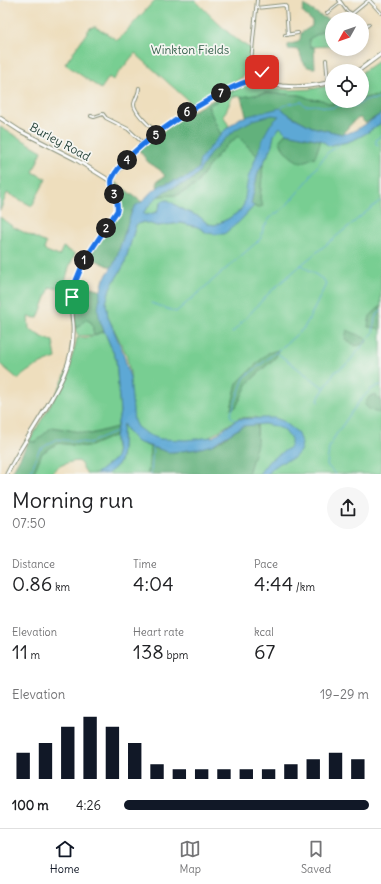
<!DOCTYPE html>
<meta charset="utf-8">
<style>
body{margin:0;font-family:Delius,sans-serif;background:#f6f6f6;color:#202124;height:100vh;display:flex;flex-direction:column;font-size:15px;white-space:nowrap}
*{box-sizing:border-box;margin:0}
p{font-size:13px;color:#757577}
.icon{flex:none;width:22px;height:22px;fill:none;stroke:currentColor;stroke-width:2;stroke-linecap:round;stroke-linejoin:round}
.map{position:relative;height:474px;overflow:hidden}
.drawer{display:flex;flex-direction:column;background:#fff;flex:1}
.drawer>*{flex:none}
.needle{width:26px;rotate:230deg}
.tools{position:absolute;left:325px;top:12px;display:grid;gap:8px}
.tools a{display:grid;place-items:center;width:44px;height:44px;border-radius:50%;background:#fff;box-shadow:0 2px 10px #0003;font-size:20px}
.pin{position:absolute;display:grid;place-items:center;width:34px;height:34px;color:#fff;margin:-17px;border-radius:8px;box-shadow:0 2px 6px #0006}
.km{position:absolute;width:20px;height:20px;margin:-10px;border-radius:50%;background:#222;color:#fff;font-size:11px;line-height:20px;text-align:center}
.round{display:grid;place-items:center;flex:none;width:42px;height:42px;border-radius:21px;background:#f6f6f6}
.overview{display:flex;align-items:center;justify-content:space-between;height:68px;padding:0 12px}
h1{font-size:22px;font-weight:600;line-height:30px}
.figures{display:grid;grid-template-columns:repeat(3,1fr);gap:6px;height:68px;padding:4px 12px}
.figures div{display:grid;align-content:center}
.figures b{font-size:20px;font-weight:600}
.figures small{font-size:11px;font-weight:400}
.figures p{font-size:11px}
.chart{height:112px;padding:8px 12px}
.chart p{display:flex;justify-content:space-between}
.chart svg{width:100%;height:72px;margin-top:4px;stroke:#111827;stroke-width:6}
ul{padding:0 12px;list-style:none;font-size:13px}
li{display:grid;grid-template-columns:64px 48px 1fr;align-items:center;height:30px}
li i{height:10px;border-radius:5px;background:#111827}
.dock{display:flex;justify-content:space-around;align-items:center;height:56px;border-top:1px solid #e0e0e0;background:#fff;font-size:11px;color:#757577}
.dock a{display:grid;justify-items:center;gap:2px}
.dock .selected{color:#111827}
.map>svg:first-child{display:block}
.green{fill:#78ce92;stroke:#4c8663;fill-rule:evenodd}
.forest{fill:#62b17c;stroke:#407758}
.water{fill:#5da8d5;stroke:#3e7284;fill-rule:evenodd}
.lines{fill:none;stroke-linecap:round;stroke-linejoin:round}
.stream{stroke:#5da8d5;stroke-width:1}
.street-casing{stroke:#868e78;stroke-width:4}
.secondary-casing{stroke:#868e78;stroke-width:5}
.street{stroke:#fff;stroke-width:2}
.secondary{stroke:#fff;stroke-width:3}
.route-casing{stroke:#fff;stroke-width:8}
.route{stroke:#1a73e8;stroke-width:5}
.labels{text-anchor:middle;stroke-width:3.5;stroke-linejoin:round;paint-order:stroke}
.park-label{font-size:12px;fill:#35614c;stroke:#f6f6f2}
.street-label{font-size:12px;fill:#1f3d34;stroke:#f6f6f2}
</style>
<div class="map">
<svg width="381" height="474" viewBox="0 0 381 474">
<rect width="100%" height="100%" fill="#f6f6f2"/>
<filter id="ink" filterUnits="userSpaceOnUse"><feTurbulence type="fractalNoise" baseFrequency=".025" numOctaves="2"/><feDisplacementMap in="SourceGraphic" scale="8" xChannelSelector="R" yChannelSelector="G"/><feConvolveMatrix kernelMatrix="1 2 1 2 8 2 1 2 1" color-interpolation-filters="sRGB"/></filter>
<filter id="wash" filterUnits="userSpaceOnUse"><feTurbulence type="fractalNoise" baseFrequency=".012" numOctaves="4" result="noise"/><feDisplacementMap in="SourceGraphic" scale="16" xChannelSelector="R" yChannelSelector="G"/><feGaussianBlur stdDeviation="0.9" result="paint"/><feColorMatrix in="noise" values="0 0 0 0 0 0 0 0 0 0 0 0 0 0 0 0 0 1.4 0 .05"/><feComposite in="paint" operator="in"/></filter>
<g filter="url(#wash)">
<rect width="100%" height="100%" fill="#eedebd"/>
<path class="green" d="M155,0H195C207,12 236,43 251,48L249,71L246,75L197,104L193,105L135,53L113,80L109,77L101,89L65,64L90,28L93,27H96L117,40L119,39Z
M332,31V46L310,47L309,39L321,32Z
M381,59V96L369,97L362,99V72Z
M247,84L288,90L312,89L332,85V101H358L330,104L322,100L310,99L300,95L266,93L244,97L233,96C229,103 228,110 223,115L229,126L220,135L208,106Z
M381,123V306L370,316L368,327L378,328L381,331V474H248C253,455 261,437 256,417L239,418L208,438L182,441L158,440L142,433L132,424L130,373L126,354L108,317L106,303L110,288L124,265L136,225L143,222L158,226L181,223L198,227L207,233L239,222L254,206L257,208L260,199L263,164L271,149L274,135L280,127L286,133L280,140L282,147L292,158L315,157L321,140L329,146C335,143 341,144 347,142C360,138 370,131 381,123ZM268,353L276,357L248,383L236,407L231,409L237,383Z
M0,127L42,151L33,172L46,179L32,206L7,193L0,211Z
M238,136L257,156L244,205L240,211L228,219L215,225L208,224L200,217L183,210L168,200L162,201L157,212L146,215L143,213L152,201L158,196L178,195L196,185L208,167L222,150Z
M0,217L13,227L46,243L44,250L59,256L63,247L75,254L69,267L63,290L50,287L38,318L28,317L29,329L42,337L53,341L56,358C42,363 30,368 18,379L0,364Z
M85,319L92,323L94,335L78,336L75,328L79,327Z
M104,331L116,359L120,412L117,427L91,434L52,427L35,442L29,441C49,408 69,376 77,338L91,337Z
M123,424C129,436 138,443 150,447L148,474H107C111,471 116,467 119,463C124,454 121,435 123,424Z
M115,435V442L117,454L115,459L96,474H87L79,461C66,462 59,465 50,474H33L42,453L58,443L88,447Z"/>
<path class="forest" d="M304,5L321,16L332,21V31L321,32L309,39L310,47H314L315,68C303,69 302,59 299,50L288,49V45C298,41 300,45 301,33L312,26V21L302,12Z
M235,88L236,90L208,106L223,140L240,126L248,122L241,97L266,93L300,95L310,99L322,100L330,104L362,101V99L369,97L381,96V114L365,123L361,118L356,119L342,134L312,127L283,111L279,118L270,125L257,156L238,136L222,150L208,167L196,185L178,195L158,196L157,181L165,176L160,170L148,162L139,150L180,118Z
M286,133L321,140L315,157L301,163C291,158 283,152 280,140Z
M263,164L260,199L263,206L257,208L251,204L258,172Z
M115,182L142,202L135,206L132,211L115,262L111,267L89,257L118,212L120,204Z
M78,281L101,291L100,321L104,331L94,335L92,323L86,319L79,327L75,328L73,299Z
M381,306V331L378,328L368,327L370,316Z
M347,330L367,339L366,343L356,346L345,339Z
M278,350L276,357L270,362L248,383L236,407L231,409L237,383L268,353Z
M375,394L379,400L381,398V413C375,412 368,411 365,404L369,397Z
M257,424V444L248,474H148L150,447L173,452L197,449L217,443L243,426Z
M52,427L91,434L117,427L115,435L88,447L58,443L42,453L33,474H11L29,441L35,442Z"/>
<path class="water" d="M280,108L291,116L312,127L342,134C354,134 371,120 381,114V123C370,131 360,138 347,142C341,144 335,143 329,146L321,140L286,133L280,127L274,135L271,149L258,172L251,204L254,206L239,222L224,234H214L207,233L198,227L181,223L158,226L143,222L136,225L124,265L110,288L106,303L108,317L123,352L130,378L134,421L137,427L144,432L149,435L160,439L186,440L213,437L238,419L265,418H275L283,421L297,432L302,444L300,451L294,458L280,463L273,468L268,474H259L269,461L289,448L291,445V439L284,430L274,426L264,424L243,426L212,445L197,449L173,452H168L137,442L128,432L123,424C121,436 124,453 119,463C116,467 111,471 107,474H96L115,459L117,454L115,437L120,412L116,359L100,321L98,310L100,294L104,279L115,262L132,211L135,206L142,202L150,193L161,185L188,177L198,169L200,159L205,153L224,131L240,118ZM272,115L279,116L270,125L265,134L248,178L244,204L240,211L228,219L215,225L208,224L200,217L183,210L168,200L162,201L157,212L146,215L143,213L156,198L165,191L190,181L199,172L211,152L236,129L253,120Z"/>
<g class="lines">
<path class="stream" d="M0,1L1,0
M281,108C290,101 293,105 301,101L305,106L315,105L332,108L340,105H349L357,106L365,100L381,99
M381,135L376,140V144L381,146
M151,303L176,312L257,242L261,238L263,229L270,218L285,207L310,178L311,175L327,153L340,144
M232,333L269,293L301,265L381,200
M277,353L324,388
M318,402L319,397L335,372L347,364L373,333L375,318L381,310
M237,421L230,416L244,378L286,344L304,328L314,309L326,284L324,280L301,265
M30,474L39,450L56,439L89,443L116,432
M151,474L153,447
M335,474L327,465L329,448L335,436L358,403L370,390L377,386L381,385"/>
</g>
</g>
<g filter="url(#ink)">
<g class="lines">
<defs>
<path id="street" d="M339,0L347,11L352,14L369,0
M369,0L381,13
M256,8L284,5L286,7L288,35
M327,13L340,3
M352,14L355,19
M362,30L369,24
M285,35L298,33
M326,60L328,83
M251,65C259,66 264,74 271,78
M249,81L257,0
M139,88C139,94 135,98 134,104C134,113 151,127 157,133
M91,116L94,117L103,114L106,118L128,129L144,144"/>
<path id="secondary" d="M358,71L381,54
M0,118L20,131L75,159L112,182
M7,474C24,439 49,409 64,374C71,358 74,341 73,324C72,315 71,305 72,296C77,264 100,238 117,211C120,199 109,188 113,179C114,175 117,172 120,169C145,135 203,100 242,83C256,79 268,84 282,86C299,88 315,86 332,82"/>
</defs>
<use href="#street" class="street-casing"/>
<use href="#secondary" class="secondary-casing"/>
<use href="#street" class="street"/>
<use href="#secondary" class="secondary"/>
</g>
</g>
<g class="lines" filter="url(#ink)">
<defs>
<path id="route" d="M72,297L75,283L84,261L117,211C120,199 109,189 112,179C125,148 217,90 249,81L251,65L259,68L262,72"/>
</defs>
<use href="#route" class="route-casing"/>
<use href="#route" class="route"/>
</g>
<g class="labels">
<g class="park-label">
<text x="190" y="54">Winkton Fields</text>
</g>
<g class="street-label">
<text transform="translate(60 142) rotate(28)" y="4">Burley Road</text>
</g>
</g>
</svg>
<div class="tools">
<a><svg class="needle" viewBox="-14 -14 28 28"><path d="M0-13l5 13h-10z" fill="#e53935"/><path d="M0 13l5-13h-10z" fill="#757577"/></svg></a>
<a><svg class="icon" aria-label="locate" viewBox="0 0 24 24"><circle cx="12" cy="12" r="6"/><path d="M12 2v4M12 18v4M2 12h4M18 12h4"/></svg></a>
</div>
<div class="pin" style="left:72px;top:297px;background:#1e9e55"><svg class="icon" aria-label="arrive" viewBox="0 0 24 24"><path d="M6 21V4h12l-3 4 3 4H6"/></svg></div>
<div class="pin" style="left:262px;top:72px;background:#d93025"><svg class="icon" aria-label="check" viewBox="0 0 24 24"><path d="M5 12l5 5 9-10"/></svg></div>
<b class="km" style="left:84px;top:260px">1</b>
<b class="km" style="left:106px;top:228px">2</b>
<b class="km" style="left:114px;top:194px">3</b>
<b class="km" style="left:127px;top:160px">4</b>
<b class="km" style="left:156px;top:135px">5</b>
<b class="km" style="left:187px;top:112px">6</b>
<b class="km" style="left:221px;top:93px">7</b>
</div>
<section class="drawer">
<div class="overview"><div><h1>Morning run</h1><p>07:50</p></div><a class="round"><svg class="icon" aria-label="share" viewBox="0 0 24 24"><path d="M12 15V3M7 8l5-5 5 5M5 13v7h14v-7"/></svg></a></div>
<div class="figures">
<div><p>Distance</p><b>0.86<small> km</small></b></div>
<div><p>Time</p><b>4:04</b></div>
<div><p>Pace</p><b>4:44<small> /km</small></b></div>
</div>
<div class="figures">
<div><p>Elevation</p><b>11<small> m</small></b></div>
<div><p>Heart rate</p><b>138<small> bpm</small></b></div>
<div><p>kcal</p><b>67</b></div>
</div>
<div class="chart"><p><span>Elevation</span>19–29 m</p>
<svg viewBox="0 0 160 44" preserveAspectRatio="none"><path d="M5 44V28M15 44V22M25 44V12M35 44V6M45 44V12M55 44V22M65 44V35M75 44V38M85 44V38M95 44V38M105 44V38M115 44V38M125 44V35M135 44V32M145 44V28M155 44V32"/></svg>
</div>
<ul>
<li><b>100 m</b>4:26<i style="width:100%"></i></li>
</ul>
</section>
<nav class="dock">
<a class="selected"><svg class="icon" aria-label="home" viewBox="0 0 24 24"><path d="M3 11l9-7 9 7M6 9v11h12V9"/></svg>Home</a>
<a><svg class="icon" aria-label="map" viewBox="0 0 24 24"><path d="M3 6l6-2 6 2 6-2v14l-6 2-6-2-6 2zM9 4v14M15 6v14"/></svg>Map</a>
<a><svg class="icon" aria-label="saved" viewBox="0 0 24 24"><path d="M7 4h10v16l-5-4-5 4z"/></svg>Saved</a>
</nav>
